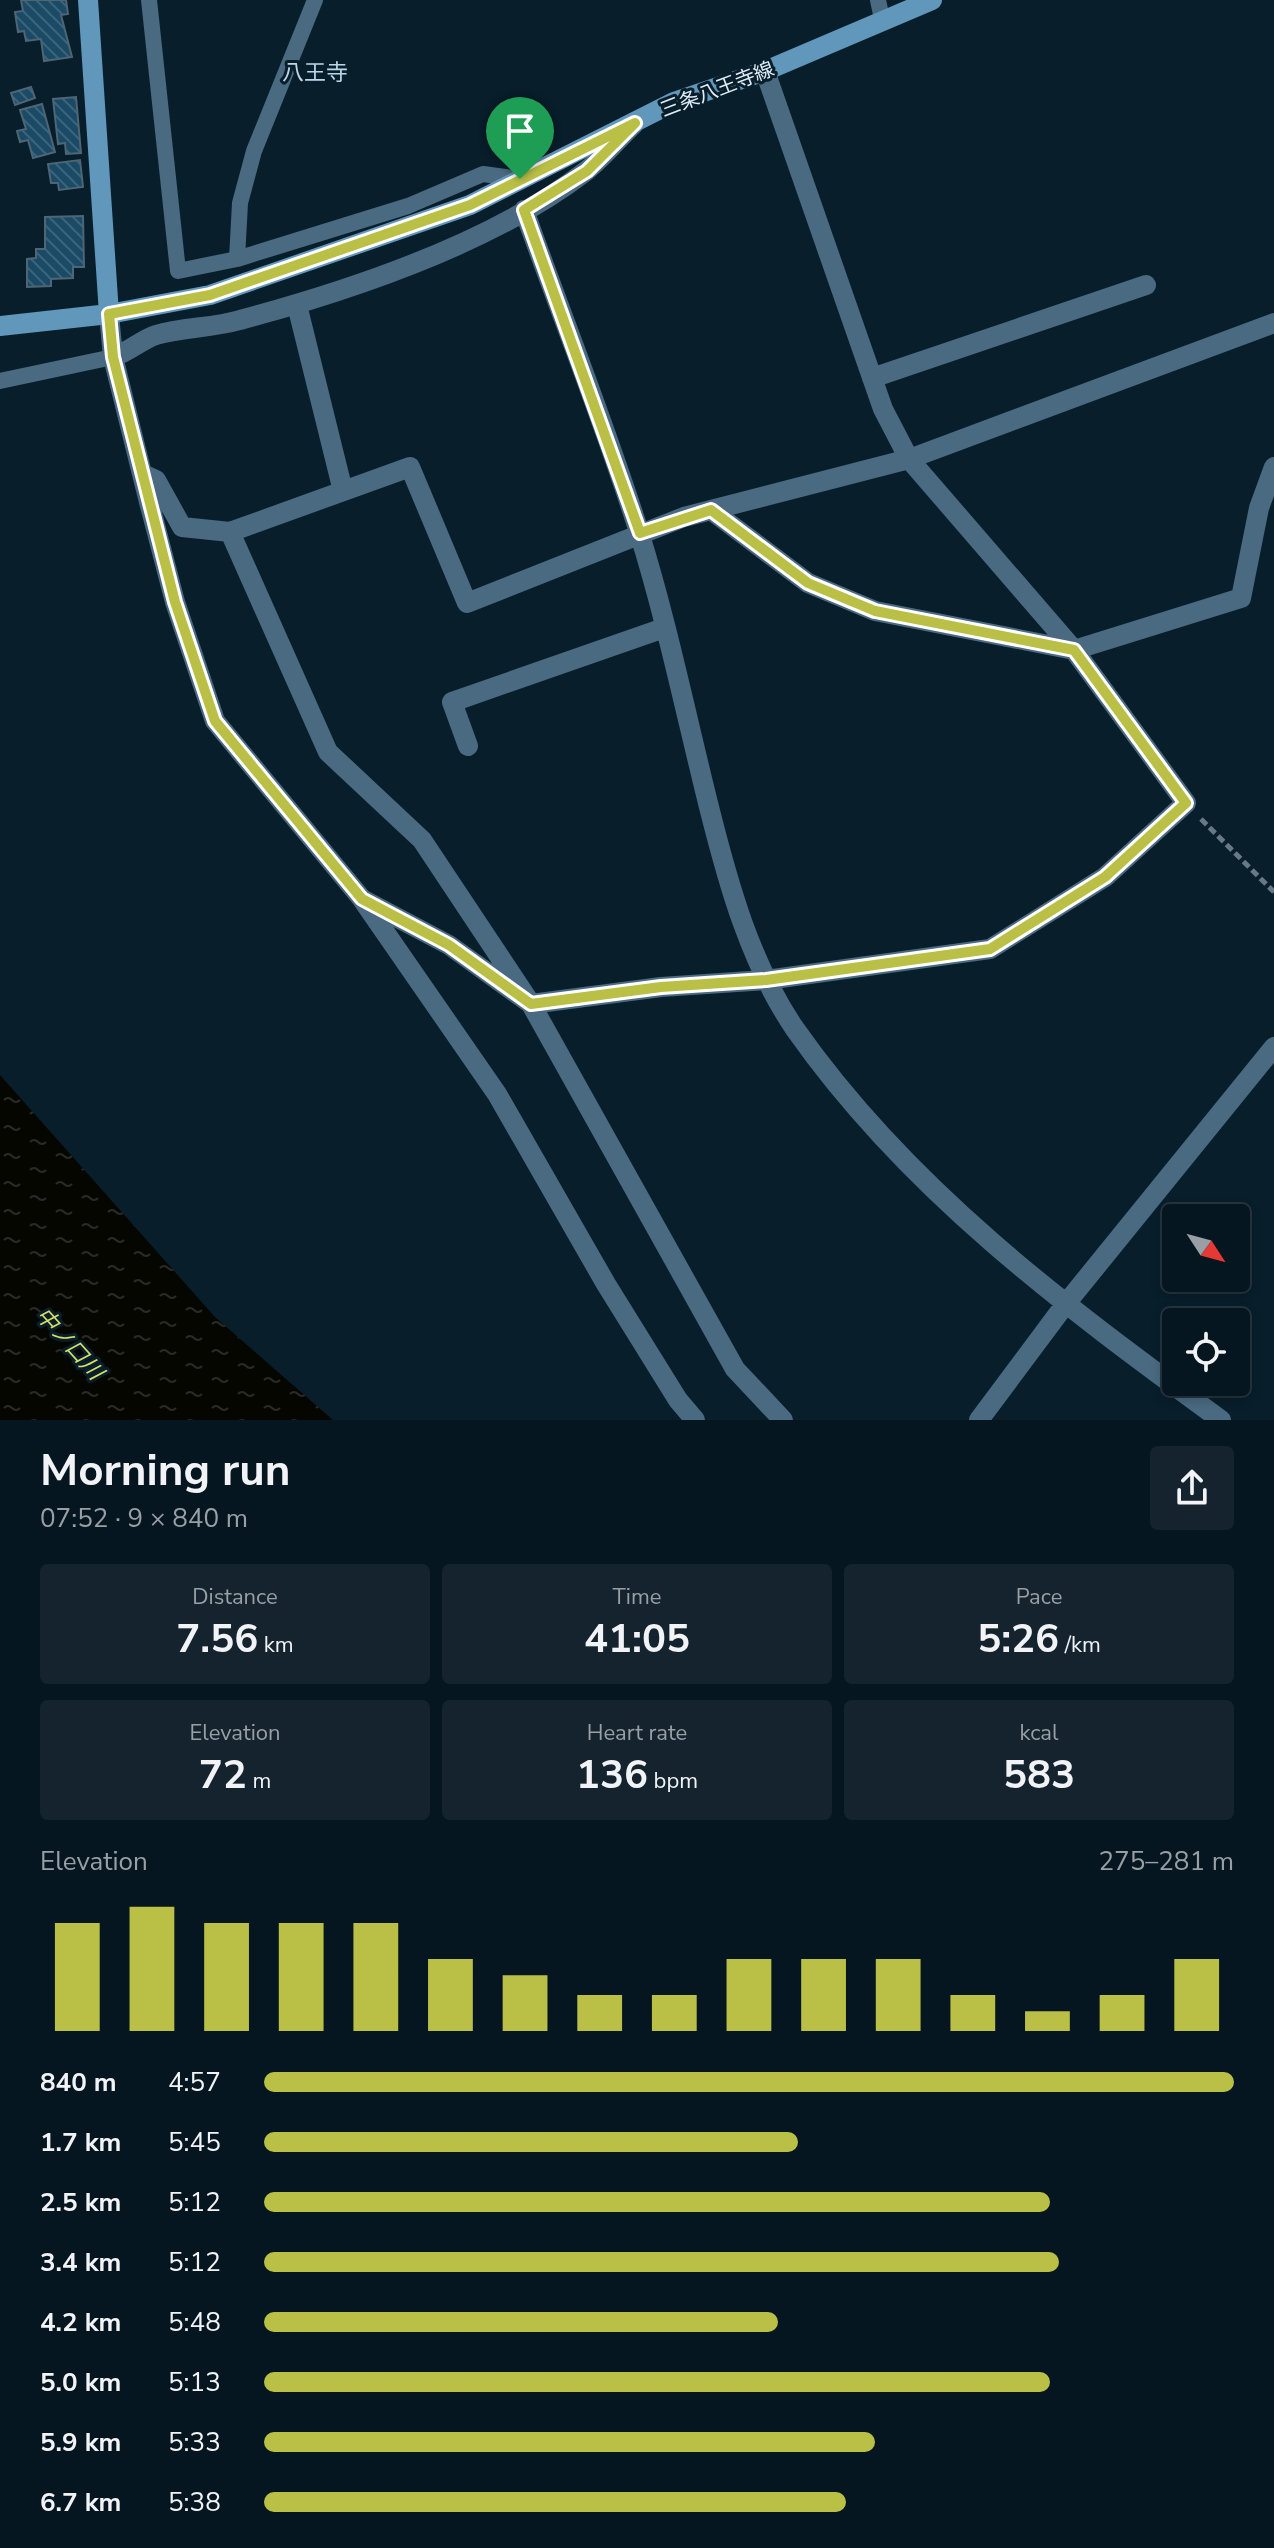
<!DOCTYPE html>
<meta charset="utf-8">
<style>
body{margin:0;font-family:"Nunito Sans","Noto Sans JP",sans-serif;background:#14232d;color:#f1f3f6;height:100vh;display:flex;flex-direction:column;font-size:30px;white-space:nowrap}
*{box-sizing:border-box;margin:0}
p{font-size:26px;color:#989fa5}
.icon{flex:none;width:44px;height:44px;fill:none;stroke:currentColor;stroke-width:2;stroke-linecap:round;stroke-linejoin:round}
.map{position:relative;height:1420px;overflow:hidden}
.details{display:flex;flex-direction:column;background:#061620;flex:1}
.details>*{flex:none}
.needle{width:52px;rotate:126deg}
.controls{position:absolute;left:1162px;top:1204px;display:grid;gap:16px}
.controls a{display:grid;place-items:center;width:88px;height:88px;border-radius:8px;background:#061620;box-shadow:0 4px 12px #0003,0 0 0 2px #27353e;font-size:40px}
.pin{position:absolute;display:grid;place-items:center;width:68px;height:68px;color:#fff;margin:-82px -34px;border-radius:50% 50% 50% 0;rotate:-45deg;box-shadow:0 0 8px #0007}
.pin .icon{rotate:45deg}
.round{display:grid;place-items:center;flex:none;width:84px;height:84px;border-radius:8px;background:#14232d}
.summary{display:flex;align-items:center;justify-content:space-between;height:136px;padding:0 40px}
h1{font-size:44px;font-weight:700;line-height:60px}
.stats{display:grid;grid-template-columns:repeat(3,1fr);gap:12px;height:136px;padding:8px 40px}
.stats div{display:grid;align-content:center;border-radius:8px;background:#14232d;text-align:center}
.stats b{font-size:40px;font-weight:700}
.stats small{font-size:22px;font-weight:400}
.stats p{font-size:22px}
.chart{height:224px;padding:16px 40px}
.chart p{display:flex;justify-content:space-between}
.chart svg{width:100%;height:144px;margin-top:8px;stroke:#bac046;stroke-width:6}
ul{padding:0 40px;list-style:none;font-size:26px}
li{display:grid;grid-template-columns:128px 96px 1fr;align-items:center;height:60px}
li i{height:20px;border-radius:10px;background:#bac046}
.map>svg:first-child{display:block}
.water{fill:url(#water-ripples)}
.building{fill:url(#building-back-hatch);stroke:#4d6575;stroke-width:2}
.lines{fill:none;stroke-linecap:round;stroke-linejoin:round}
.path{stroke:#667984;stroke-width:5;stroke-dasharray:8 4;stroke-linecap:butt}
.lane{stroke:#496a80;stroke-width:16}
.street{stroke:#496a80;stroke-width:20}
.secondary{stroke:#6197bb;stroke-width:20}
.route-casing{stroke:#fff;stroke-width:16}
.route{stroke:#bac046;stroke-width:10}
.labels{text-anchor:middle;stroke-width:6;stroke-linejoin:round;paint-order:stroke}
.street-label{font-size:20px;fill:#deecf5;stroke:#081e2b}
.neighbourhood-label{font-size:22px;fill:#bbd6e8;stroke:#081e2b}
.water-label{font-size:22px;font-style:italic;fill:#d7df65;stroke:#081e2b}
</style>
<div class="map">
<svg width="1274" height="1420" viewBox="0 0 1274 1420">
<defs>
<pattern id="water-ripples" width="26" height="14" patternUnits="userSpaceOnUse" patternTransform="scale(2)"><rect width="26" height="14" fill="#060600"/><path d="M2 4q2-2 4 0t4 0M15 11q2-2 4 0t4 0" fill="none" stroke="#2a2a26"/></pattern>
<pattern id="building-back-hatch" width="6" height="6" patternUnits="userSpaceOnUse" patternTransform="scale(2)"><rect width="6" height="6" fill="#1a4a65"/><path d="M-1 5l2 2M0 0l6 6M5-1l2 2" fill="none" stroke="#3b647c"/></pattern>
</defs>
<rect width="100%" height="100%" fill="#081e2b"/>
<path class="water" d="M0,1075L215,1317L333,1420H0Z"/>
<path class="building" d="M21,0H66L68,14L61,15L72,57L44,61L41,39L26,41L24,31L18,32L15,12L23,11Z
M31,87L35,98L15,105L11,93Z
M76,97L81,153L66,154L65,143L58,144L53,99Z
M42,104L55,152L33,158L28,140L20,142L17,131L26,129L20,110Z
M80,160L83,187L59,190L58,183H51L48,164Z
M83,216L84,267H73V278L51,279V286L27,287V259L36,258V249H45V217Z"/>
<g class="lines">
<path class="path" d="M1201,819L1274,892"/>
<path class="lane" d="M149,0L178,271L237,259L408,206L483,174L520,179
M878,0L882,19
M237,259L240,203L254,151L315,0
M0,381L113,357"/>
<path class="street" d="M524,210C562,317 605,424 639,532C667,622 686,715 709,807C728,883 750,963 795,1029C908,1190 1065,1306 1221,1420
M297,305L343,491
M109,314L113,357L149,502L175,602L215,721L362,899L497,1094L606,1284L678,1400L695,1420
M113,357C129,352 141,340 156,335C183,327 213,328 240,320C352,290 494,242 586,171C603,158 618,139 634,124
M872,378L1146,285
M143,474L156,480L182,527L230,532L328,752L422,840L531,1004L735,1369L783,1420
M711,510L808,583L875,611L1074,650L1241,598L1259,508L1274,467
M230,532L410,467L467,603L684,517L909,459L1274,323
M468,746L452,702L664,628
M362,899L449,945L531,1004L661,987L766,980L990,949L1105,877L1186,803L1074,650L909,459L883,409L765,71
M979,1420L1064,1306L1274,1047"/>
<path class="secondary" d="M88,0L109,314
M0,326L109,314L210,295L470,205L674,102L765,71L932,0"/>
</g>
<g class="lines">
<defs>
<path id="route" d="M635,123L587,171L524,210L640,533L711,510L808,583L875,611L1074,650L1186,803L1105,877L990,949L766,980L661,987L531,1004L449,945L362,899L215,721L175,602L113,357L109,314L210,295L470,205Z"/>
</defs>
<use href="#route" class="route-casing"/>
<use href="#route" class="route"/>
</g>
<g class="labels">
<g class="street-label">
<text transform="translate(717 89) rotate(-21)" y="7">三条八王寺線</text>
</g>
<g class="neighbourhood-label">
<text x="315" y="80">八王寺</text>
</g>
<g class="water-label">
<text transform="translate(70 1343) rotate(48)" y="8">中ノ口川</text>
</g>
</g>
</svg>
<div class="controls">
<a><svg class="needle" viewBox="-14 -14 28 28"><path d="M0-13l5 13h-10z" fill="#e53935"/><path d="M0 13l5-13h-10z" fill="#989fa5"/></svg></a>
<a><svg class="icon" aria-label="locate" viewBox="0 0 24 24"><circle cx="12" cy="12" r="6"/><path d="M12 2v4M12 18v4M2 12h4M18 12h4"/></svg></a>
</div>
<div class="pin" style="left:520px;top:179px;background:#1e9e55"><svg class="icon" aria-label="arrive" viewBox="0 0 24 24"><path d="M6 21V4h12l-3 4 3 4H6"/></svg></div>
</div>
<section class="details">
<div class="summary"><div><h1>Morning run</h1><p>07:52 · 9 × 840 m</p></div><a class="round"><svg class="icon" aria-label="share" viewBox="0 0 24 24"><path d="M12 15V3M7 8l5-5 5 5M5 13v7h14v-7"/></svg></a></div>
<div class="stats">
<div><p>Distance</p><b>7.56<small> km</small></b></div>
<div><p>Time</p><b>41:05</b></div>
<div><p>Pace</p><b>5:26<small> /km</small></b></div>
</div>
<div class="stats">
<div><p>Elevation</p><b>72<small> m</small></b></div>
<div><p>Heart rate</p><b>136<small> bpm</small></b></div>
<div><p>kcal</p><b>583</b></div>
</div>
<div class="chart"><p><span>Elevation</span>275–281 m</p>
<svg viewBox="0 0 160 44" preserveAspectRatio="none"><path d="M5 44V11M15 44V6M25 44V11M35 44V11M45 44V11M55 44V22M65 44V27M75 44V33M85 44V33M95 44V22M105 44V22M115 44V22M125 44V33M135 44V38M145 44V33M155 44V22"/></svg>
</div>
<ul>
<li><b>840 m</b>4:57<i style="width:100%"></i></li>
<li><b>1.7 km</b>5:45<i style="width:55%"></i></li>
<li><b>2.5 km</b>5:12<i style="width:81%"></i></li>
<li><b>3.4 km</b>5:12<i style="width:82%"></i></li>
<li><b>4.2 km</b>5:48<i style="width:53%"></i></li>
<li><b>5.0 km</b>5:13<i style="width:81%"></i></li>
<li><b>5.9 km</b>5:33<i style="width:63%"></i></li>
<li><b>6.7 km</b>5:38<i style="width:60%"></i></li>
</ul>
</section>
